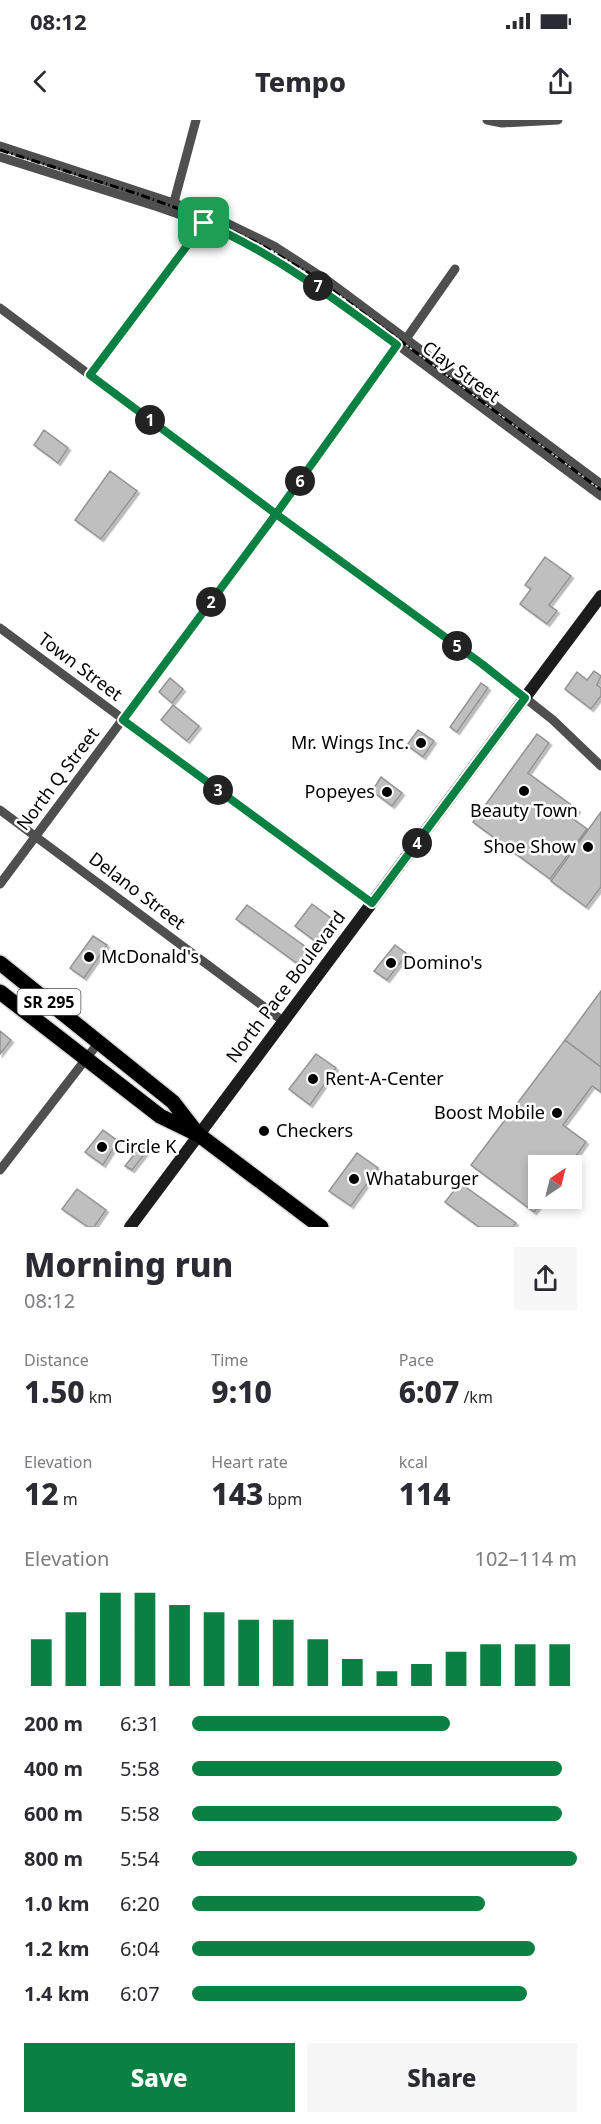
<!DOCTYPE html>
<meta charset="utf-8">
<style>
body{margin:0;font-family:"Noto Sans",sans-serif;background:#f7f7f7;color:#2b2b33;height:100vh;display:flex;flex-direction:column;font-size:22px;white-space:nowrap}
*{box-sizing:border-box;margin:0}
p{font-size:20px;color:#7c7c81}
.icon{flex:none;width:33px;height:33px;fill:none;stroke:currentColor;stroke-width:2;stroke-linecap:round;stroke-linejoin:round}
.map{position:relative;height:1107px;overflow:hidden}
.sheet{display:flex;flex-direction:column;background:#fff;flex:1}
.sheet>*{flex:none}
.needle{width:39px;rotate:35deg}
.tools{position:absolute;left:528px;top:1035px;display:grid;gap:12px}
.tools a{display:grid;place-items:center;width:54px;height:54px;border-radius:0px;background:#fff;box-shadow:0 3px 9px #0003;font-size:30px}
.pin{position:absolute;display:grid;place-items:center;width:51px;height:51px;color:#fff;margin:-26px;border-radius:12px;box-shadow:0 3px 9px #0006}
.km{position:absolute;width:30px;height:30px;margin:-15px;border-radius:50%;background:#222;color:#fff;font-size:16px;line-height:30px;text-align:center}
.round{display:grid;place-items:center;flex:none;width:63px;height:63px;border-radius:0px;background:#f7f7f7}
.summary{display:flex;align-items:center;justify-content:space-between;height:102px;padding:0 24px}
h1{font-size:33px;font-weight:800;line-height:45px}
.stats{display:grid;grid-template-columns:repeat(3,1fr);gap:9px;height:102px;padding:6px 24px}
.stats div{display:grid;align-content:center}
.stats b{font-size:30px;font-weight:800}
.stats small{font-size:16px;font-weight:400}
.stats p{font-size:16px}
.chart{height:168px;padding:12px 24px}
.chart p{display:flex;justify-content:space-between}
.chart svg{width:100%;height:108px;margin-top:6px;stroke:#0b8043;stroke-width:6}
.action{display:flex;gap:12px;margin-top:auto;padding:12px 24px}
.action a{flex:1;height:69px;border-radius:0px;background:#0b8043;color:#fff;font-size:24px;font-weight:800;line-height:69px;text-align:center}
.action a+a{background:#f7f7f7;color:#2b2b33}
ul{padding:0 24px;list-style:none;font-size:20px}
li{display:grid;grid-template-columns:96px 72px 1fr;align-items:center;height:45px}
li i{height:15px;border-radius:8px;background:#0b8043}
.status{display:flex;justify-content:space-between;align-items:center;height:42px;padding:0 30px;background:#fff;direction:ltr}
.status svg{height:16px;fill:currentColor}
header{display:flex;justify-content:space-between;align-items:center;height:78px;padding:0 24px;background:#fff;font-size:27px;font-weight:800}
.map>svg:first-child{display:block}
.building{fill:#bfbfbf;stroke:#939393;stroke-width:1.5;filter:url(#shadow)}
.lines{fill:none;stroke-linecap:round;stroke-linejoin:round}
.primary-casing{stroke:#dbdbdb;stroke-width:18}
.street{stroke:#4f4f4f;stroke-width:9}
.secondary{stroke:#1c1c1c;stroke-width:12}
.primary{stroke:#000;stroke-width:15}
.rail{stroke:#000;stroke-width:3;stroke-dasharray:9 3 1.5 3;stroke-linecap:butt}
.route-casing{stroke:#fff;stroke-width:12}
.route{stroke:#0b8043;stroke-width:8}
.poi-dot{fill:#000;stroke:#fff;stroke-width:2}
.labels{text-anchor:middle;stroke-width:5;stroke-linejoin:round;paint-order:stroke}
.shield{fill:#fff;stroke:#4c4c4c;stroke-width:1.5}
.shield-label{font-size:16px;font-weight:bold;fill:#000}
.street-label{font-size:18px;fill:#000;stroke:#fff}
.poi-label{font-size:18px;fill:#000;stroke:#fff;text-anchor:start}
</style>
<div class="status"><b>08:12</b><svg viewBox="0 0 49 12"><path d="M0 12V9h3v3zM5 12V6h3v6zM10 12V3h3v9zM15 12V0h3v12zM26 1h20v11H26zM47 4h2v5h-2z"/></svg></div>
<header><svg class="icon" aria-label="back" viewBox="0 0 24 24"><path d="M15 5l-7 7 7 7"/></svg>Tempo<svg class="icon" aria-label="share" viewBox="0 0 24 24"><path d="M12 15V3M7 8l5-5 5 5M5 13v7h14v-7"/></svg></header>
<div class="map">
<svg width="601" height="1107" viewBox="0 0 601 1107">
<defs>
<filter id="shadow"><feDropShadow dx="2.5" dy="2.5" stdDeviation="0" flood-color="#0004"/></filter>
</defs>
<rect width="100%" height="100%" fill="#fff"/>
<path class="building" d="M44,310L68,328L58,343L34,325Z
M110,351L137,371L101,419L75,400Z
M545,437L571,456L549,485L557,491L547,504L520,484L531,469L525,465Z
M594,551L601,556L597,565L601,568V576L591,589L565,569L577,552L587,560Z
M170,558L183,569L172,583L159,572Z
M481,563L488,568L457,612L450,607Z
M173,585L199,606L187,621L161,600Z
M418,610L434,621L423,637L407,625Z
M537,614L549,623L528,653L578,690L572,698L587,709L550,759L473,702Z
M381,657L402,673L392,686L372,671Z
M601,692V767L586,787L551,761Z
M312,784L332,799L315,821L295,806Z
M247,785L313,832L302,847L236,799Z
M93,816L107,825L84,858L70,848Z
M395,825L407,834L387,860L374,851Z
M601,871V947L565,920Z
M0,911L11,920L0,934Z
M565,920L601,947V972L592,966L563,1005L586,1022L569,1046H538V1078H545L534,1092L471,1045Z
M316,934L336,948L310,985L289,969Z
M103,1010L118,1021L103,1045L85,1032Z
M147,1018L153,1023L132,1050L125,1046Z
M357,1033L378,1048L351,1086L329,1071Z
M460,1063L516,1103L513,1107H479L445,1082Z
M77,1069L106,1090L94,1107H88L62,1089Z"/>
<g class="lines">
<defs>
<path id="primary" d="M0,843L173,982L197,1013
M0,872L160,996L199,1015L321,1107"/>
</defs>
<use href="#primary" class="primary-casing"/>
<path class="street" d="M487,0L502,3L558,0
M0,26L210,95L274,126L331,163L601,364
M0,37L158,87L204,103L249,124L325,171L601,376
M174,82L196,0
M0,188L276,394L482,544L553,600L601,646
M406,219L455,149
M90,255L207,99
M0,508L372,783
M0,690L283,901
M0,764L313,344L397,225
M0,1050L99,922"/>
<path class="secondary" d="M130,1107L601,476"/>
<use href="#primary" class="primary"/>
<path class="rail" d="M0,30L138,74L207,99L258,123L312,155L601,370"/>
</g>
<g class="lines">
<defs>
<path id="route" d="M204,103L90,255L276,394L123,600L372,783L525,578L482,544L276,394L397,225C335,179 275,134 204,103"/>
</defs>
<use href="#route" class="route-casing"/>
<use href="#route" class="route"/>
</g>
<g class="poi-dot">
<circle cx="421" cy="623" r="6"/>
<circle cx="524" cy="671" r="6"/>
<circle cx="387" cy="672" r="6"/>
<circle cx="588" cy="727" r="6"/>
<circle cx="89" cy="837" r="6"/>
<circle cx="391" cy="843" r="6"/>
<circle cx="313" cy="959" r="6"/>
<circle cx="557" cy="993" r="6"/>
<circle cx="264" cy="1011" r="6"/>
<circle cx="102" cy="1027" r="6"/>
<circle cx="354" cy="1059" r="6"/>
</g>
<g class="labels">
<rect class="shield" x="17.5" y="869" width="63" height="26" rx="4.5"/>
<g class="shield-label">
<text x="49" y="888">SR 295</text>
</g>
<g class="street-label">
<text transform="translate(461 252) rotate(36)" y="6">Clay Street</text>
<text transform="translate(80 547) rotate(37)" y="6">Town Street</text>
<text transform="translate(58 659) rotate(-53)" y="6">North Q Street</text>
<text transform="translate(137 771) rotate(37)" y="6">Delano Street</text>
<text transform="translate(286 867) rotate(-53)" y="6">North Pace Boulevard</text>
</g>
<g class="poi-label">
<text x="409" y="629" text-anchor="end">Mr. Wings Inc.</text>
<text x="375" y="678" text-anchor="end">Popeyes</text>
<text x="524" y="697" text-anchor="middle">Beauty Town</text>
<text x="576" y="733" text-anchor="end">Shoe Show</text>
<text x="101" y="843">McDonald's</text>
<text x="403" y="849">Domino's</text>
<text x="325" y="965">Rent-A-Center</text>
<text x="545" y="999" text-anchor="end">Boost Mobile</text>
<text x="276" y="1017">Checkers</text>
<text x="114" y="1033">Circle K</text>
<text x="366" y="1065">Whataburger</text>
</g>
</g>
</svg>
<div class="tools">
<a><svg class="needle" viewBox="-14 -14 28 28"><path d="M0-13l5 13h-10z" fill="#e53935"/><path d="M0 13l5-13h-10z" fill="#7c7c81"/></svg></a>
</div>
<div class="pin" style="left:204px;top:103px;background:#1e9e55"><svg class="icon" aria-label="arrive" viewBox="0 0 24 24"><path d="M6 21V4h12l-3 4 3 4H6"/></svg></div>
<b class="km" style="left:150px;top:300px">1</b>
<b class="km" style="left:211px;top:482px">2</b>
<b class="km" style="left:218px;top:670px">3</b>
<b class="km" style="left:417px;top:723px">4</b>
<b class="km" style="left:457px;top:526px">5</b>
<b class="km" style="left:300px;top:361px">6</b>
<b class="km" style="left:318px;top:166px">7</b>
</div>
<section class="sheet">
<div class="summary"><div><h1>Morning run</h1><p>08:12</p></div><a class="round"><svg class="icon" aria-label="share" viewBox="0 0 24 24"><path d="M12 15V3M7 8l5-5 5 5M5 13v7h14v-7"/></svg></a></div>
<div class="stats">
<div><p>Distance</p><b>1.50<small> km</small></b></div>
<div><p>Time</p><b>9:10</b></div>
<div><p>Pace</p><b>6:07<small> /km</small></b></div>
</div>
<div class="stats">
<div><p>Elevation</p><b>12<small> m</small></b></div>
<div><p>Heart rate</p><b>143<small> bpm</small></b></div>
<div><p>kcal</p><b>114</b></div>
</div>
<div class="chart"><p><span>Elevation</span>102–114 m</p>
<svg viewBox="0 0 160 44" preserveAspectRatio="none"><path d="M5 44V25M15 44V14M25 44V6M35 44V6M45 44V11M55 44V14M65 44V17M75 44V17M85 44V25M95 44V33M105 44V38M115 44V35M125 44V30M135 44V27M145 44V27M155 44V27"/></svg>
</div>
<ul>
<li><b>200 m</b>6:31<i style="width:67%"></i></li>
<li><b>400 m</b>5:58<i style="width:96%"></i></li>
<li><b>600 m</b>5:58<i style="width:96%"></i></li>
<li><b>800 m</b>5:54<i style="width:100%"></i></li>
<li><b>1.0 km</b>6:20<i style="width:76%"></i></li>
<li><b>1.2 km</b>6:04<i style="width:89%"></i></li>
<li><b>1.4 km</b>6:07<i style="width:87%"></i></li>
</ul>
<div class="action"><a>Save</a><a>Share</a></div>
</section>
